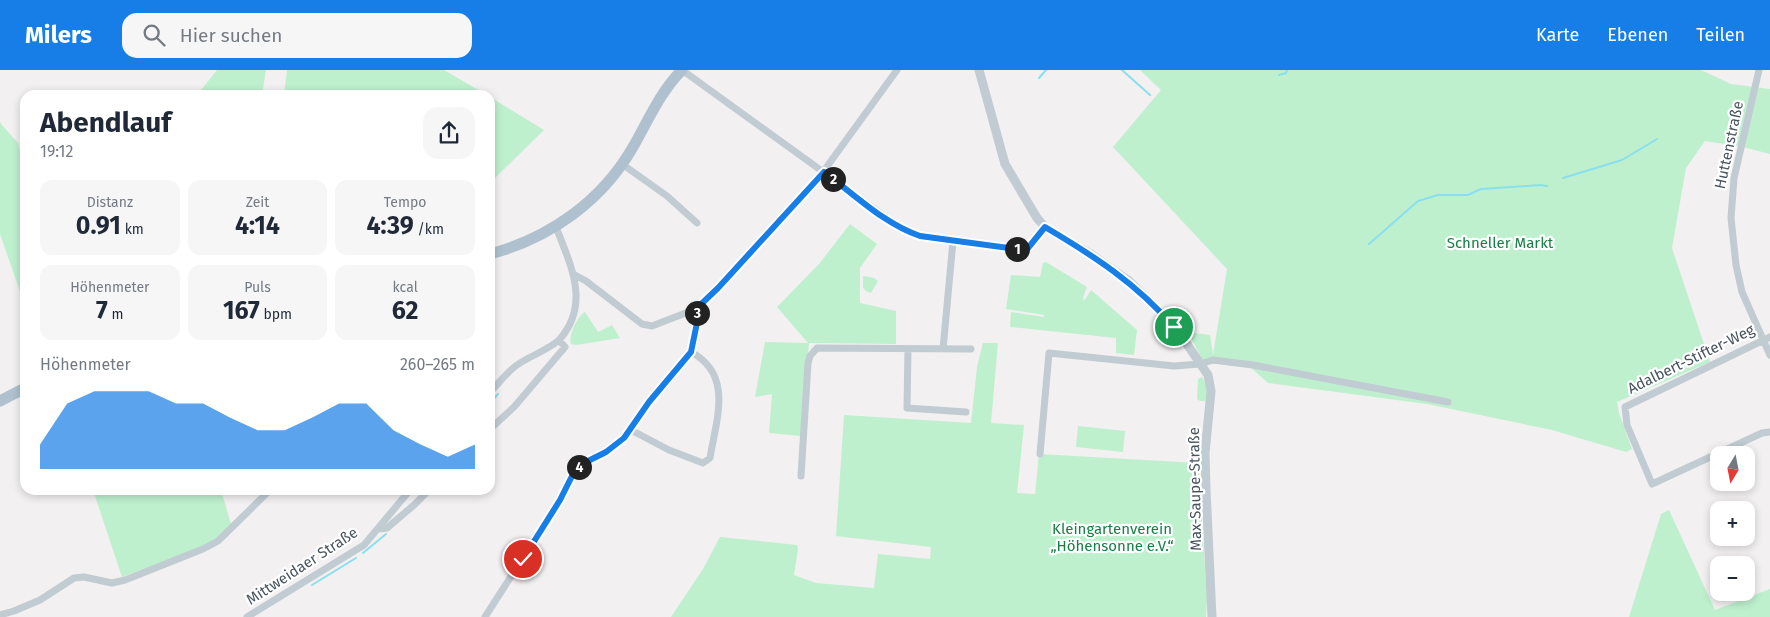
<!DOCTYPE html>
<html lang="de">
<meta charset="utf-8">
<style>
body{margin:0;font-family:"Fira Sans",sans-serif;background:#f6f6f7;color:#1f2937;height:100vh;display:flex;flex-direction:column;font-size:19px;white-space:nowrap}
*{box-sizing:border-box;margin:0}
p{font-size:16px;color:#747a83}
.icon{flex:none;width:28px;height:28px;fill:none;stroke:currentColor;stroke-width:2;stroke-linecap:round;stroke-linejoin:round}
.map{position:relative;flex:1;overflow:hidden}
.panel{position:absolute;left:20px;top:20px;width:475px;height:405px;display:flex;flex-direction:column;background:#fff;border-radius:15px;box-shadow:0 2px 8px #0003}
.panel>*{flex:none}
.needle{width:32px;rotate:190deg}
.fabs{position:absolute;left:1710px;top:376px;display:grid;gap:10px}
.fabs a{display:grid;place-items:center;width:45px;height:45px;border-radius:10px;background:#fff;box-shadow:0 2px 8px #0003;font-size:25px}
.pin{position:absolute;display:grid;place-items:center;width:42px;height:42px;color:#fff;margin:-21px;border:2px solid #fff;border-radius:50%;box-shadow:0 1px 5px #0007}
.km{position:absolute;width:25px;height:25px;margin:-12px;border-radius:50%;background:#222;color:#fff;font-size:14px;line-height:25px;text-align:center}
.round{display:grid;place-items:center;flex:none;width:52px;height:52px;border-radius:15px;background:#f6f6f7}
.headline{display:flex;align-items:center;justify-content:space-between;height:85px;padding:0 20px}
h1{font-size:28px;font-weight:700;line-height:38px}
.stats{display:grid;grid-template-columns:repeat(3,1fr);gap:8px;height:85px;padding:5px 20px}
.stats div{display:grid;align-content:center;border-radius:12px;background:#f6f6f7;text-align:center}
.stats b{font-size:25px;font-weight:700}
.stats small{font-size:14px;font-weight:400}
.stats p{font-size:14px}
.chart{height:140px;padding:10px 20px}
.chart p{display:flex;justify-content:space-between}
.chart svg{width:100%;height:90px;margin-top:5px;fill:#167ee6;opacity:.7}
header{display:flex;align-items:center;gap:30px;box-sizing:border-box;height:70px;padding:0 25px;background:#167ee6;color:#fff}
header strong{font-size:24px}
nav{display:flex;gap:28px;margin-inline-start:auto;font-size:18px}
.search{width:350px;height:45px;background:#f6f6f7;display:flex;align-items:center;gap:12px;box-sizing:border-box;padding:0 18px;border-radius:15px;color:#747a83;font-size:19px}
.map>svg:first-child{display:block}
.green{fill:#bef0ce}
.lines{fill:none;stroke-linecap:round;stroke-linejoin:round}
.stream{stroke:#8adfee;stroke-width:2}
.minor{stroke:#c0cbd2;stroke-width:7}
.tertiary{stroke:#c0cbd2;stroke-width:9}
.primary{stroke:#afc1cf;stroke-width:11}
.route-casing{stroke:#fff;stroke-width:10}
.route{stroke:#167ee6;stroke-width:6}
.labels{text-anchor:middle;stroke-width:4.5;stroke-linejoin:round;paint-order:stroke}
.street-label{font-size:15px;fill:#47545e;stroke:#fff}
.park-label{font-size:15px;fill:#168145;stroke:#fff}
</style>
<header>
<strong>Milers</strong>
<div class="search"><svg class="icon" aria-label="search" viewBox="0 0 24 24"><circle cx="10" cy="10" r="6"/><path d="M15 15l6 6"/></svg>Hier suchen</div>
<nav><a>Karte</a><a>Ebenen</a><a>Teilen</a></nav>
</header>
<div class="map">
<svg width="1770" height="547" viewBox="0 0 1770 547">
<rect width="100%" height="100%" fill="#f2f0f0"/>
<path class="green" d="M217,0H266L262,25H197Z
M287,0H444L487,25H284Z
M1140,0H1701L1731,14L1770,19V84L1743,77L1705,71L1686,98L1672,178L1710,292L1617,332L1619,343L1632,379L1626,382L1552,360L1427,334L1268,313L1249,296L1204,293L1188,262L1210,265L1213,285L1227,199L1113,77L1161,20Z
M490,27L544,60L490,113Z
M0,51L1,54L18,73L22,90H25V236L0,164Z
M850,154L877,174L860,198V233L896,241V274L809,273L801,366L769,363L772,324L755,327L765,272L808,273L777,237L819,194Z
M1046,192L1087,217L1083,227L1084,231L1091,220L1137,260L1134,285L1116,283V268L1010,257L1011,242L1044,247V245L1006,239L1011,205L1040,207L1043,193Z
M863,206L874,208L878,211L871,223L866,221L863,218Z
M585,242L598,262L612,255L620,268L576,275L571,274C568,267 577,246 585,242Z
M983,273H998L991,353L1024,355L1017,423L1035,424L1039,384L1198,393L1207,528L1206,547H671L703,499L720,467L797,475L798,479L794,505L816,513L874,518L878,484L930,489L931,477L836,466L844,345L971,353L977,297Z
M1202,307C1207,313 1208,323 1205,331H1200L1197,329L1198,309Z
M1078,356L1125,361L1123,382L1076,377Z
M93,420H221L231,454L219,467L205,476L122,507Z
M1669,440L1715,540L1770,519V547H1629L1661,444Z"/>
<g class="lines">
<path class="stream" d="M1122,0L1150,25
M1279,5L1286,3L1287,0
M1039,8L1046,0
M1563,108L1622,90L1657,69
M1369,174L1418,131L1438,125H1468L1481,119L1541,115L1547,116
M490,333L498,324
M363,483L386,464
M312,515L356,488"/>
<path class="minor" d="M682,0L905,161L920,166L1024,180L1028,178L1045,157
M1759,0L1734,108L1731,148L1736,195L1742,222L1770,285
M622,94L667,126L697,153
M573,204L586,211L642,254L652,256L696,239L717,218L823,102L897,0
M1770,267L1625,337L1627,355L1652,414L1762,363L1770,362
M908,279L907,338L966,342
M943,279L953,171
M490,322C499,313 507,302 517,295C528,287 552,278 560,269C591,233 570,194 556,157
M490,359L514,337L565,277L559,270
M631,360L669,380L703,393L710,388C716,350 734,305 691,282
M1040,384L1049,283L1174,296L1200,294L1213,290L1253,295L1448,332
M801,406L808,293L810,286L817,278L971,279
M379,459L387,458L414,435L429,420
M0,545L14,541L40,530L74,508L84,507L112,513L125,510L203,479L218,471L270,420
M247,547L364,475L410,420
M485,547L560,430L575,400L584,393L606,382L624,368L649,332L691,282L698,248L696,239"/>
<path class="tertiary" d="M979,0L1005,94L1037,148L1045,157L1089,183L1129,211L1162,243L1178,261L1208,305L1211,321L1205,383L1206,420L1212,547"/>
<path class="primary" d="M490,184C550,168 602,131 633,77C648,51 660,22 682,0
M0,331L25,318"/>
</g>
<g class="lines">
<defs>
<path id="route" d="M523,489L560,430L575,400L584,393L606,382L624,368L649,332L691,282L698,248L696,239L718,218L824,102C854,124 884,154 920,166L1024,180L1028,178L1045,157C1094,186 1136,213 1174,257"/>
</defs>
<use href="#route" class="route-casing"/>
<use href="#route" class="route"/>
</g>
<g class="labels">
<g class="street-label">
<text transform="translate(1729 75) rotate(-78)" y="5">Huttenstraße</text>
<text transform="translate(1691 289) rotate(-26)" y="5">Adalbert-Stifter-Weg</text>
<text transform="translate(1195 419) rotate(-91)" y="5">Max-Saupe-Straße</text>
<text transform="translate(302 496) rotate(-33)" y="5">Mittweidaer Straße</text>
</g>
<g class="park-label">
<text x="1500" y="178">Schneller Markt</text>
<text x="1112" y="464">Kleingartenverein<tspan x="1112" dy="17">„Höhensonne e.V.“</tspan></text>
</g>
</g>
</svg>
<div class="fabs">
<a><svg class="needle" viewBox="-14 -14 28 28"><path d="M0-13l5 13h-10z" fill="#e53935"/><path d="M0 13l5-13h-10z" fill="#747a83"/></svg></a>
<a>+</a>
<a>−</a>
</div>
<div class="pin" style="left:1174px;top:257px;background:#1e9e55"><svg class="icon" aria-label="arrive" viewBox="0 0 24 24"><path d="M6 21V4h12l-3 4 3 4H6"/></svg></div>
<div class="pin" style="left:523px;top:489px;background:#d93025"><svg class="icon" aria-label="check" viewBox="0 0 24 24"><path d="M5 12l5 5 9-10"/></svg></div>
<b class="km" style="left:1017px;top:179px">1</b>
<b class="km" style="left:833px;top:109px">2</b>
<b class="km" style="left:697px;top:243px">3</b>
<b class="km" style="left:579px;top:397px">4</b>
<section class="panel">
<div class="headline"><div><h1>Abendlauf</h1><p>19:12</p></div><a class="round"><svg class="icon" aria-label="share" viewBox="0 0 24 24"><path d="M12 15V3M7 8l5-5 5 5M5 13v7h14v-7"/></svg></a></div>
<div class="stats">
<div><p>Distanz</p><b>0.91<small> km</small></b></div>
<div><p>Zeit</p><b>4:14</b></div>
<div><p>Tempo</p><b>4:39<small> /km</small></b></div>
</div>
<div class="stats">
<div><p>Höhenmeter</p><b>7<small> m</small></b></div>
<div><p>Puls</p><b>167<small> bpm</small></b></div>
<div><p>kcal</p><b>62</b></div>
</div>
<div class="chart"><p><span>Höhenmeter</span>260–265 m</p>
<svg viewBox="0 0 160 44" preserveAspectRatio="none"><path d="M0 44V32L10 12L20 6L30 6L40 6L50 12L60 12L70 19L80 25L90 25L100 19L110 12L120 12L130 25L140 32L150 38L160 32V44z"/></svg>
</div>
</section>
</div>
